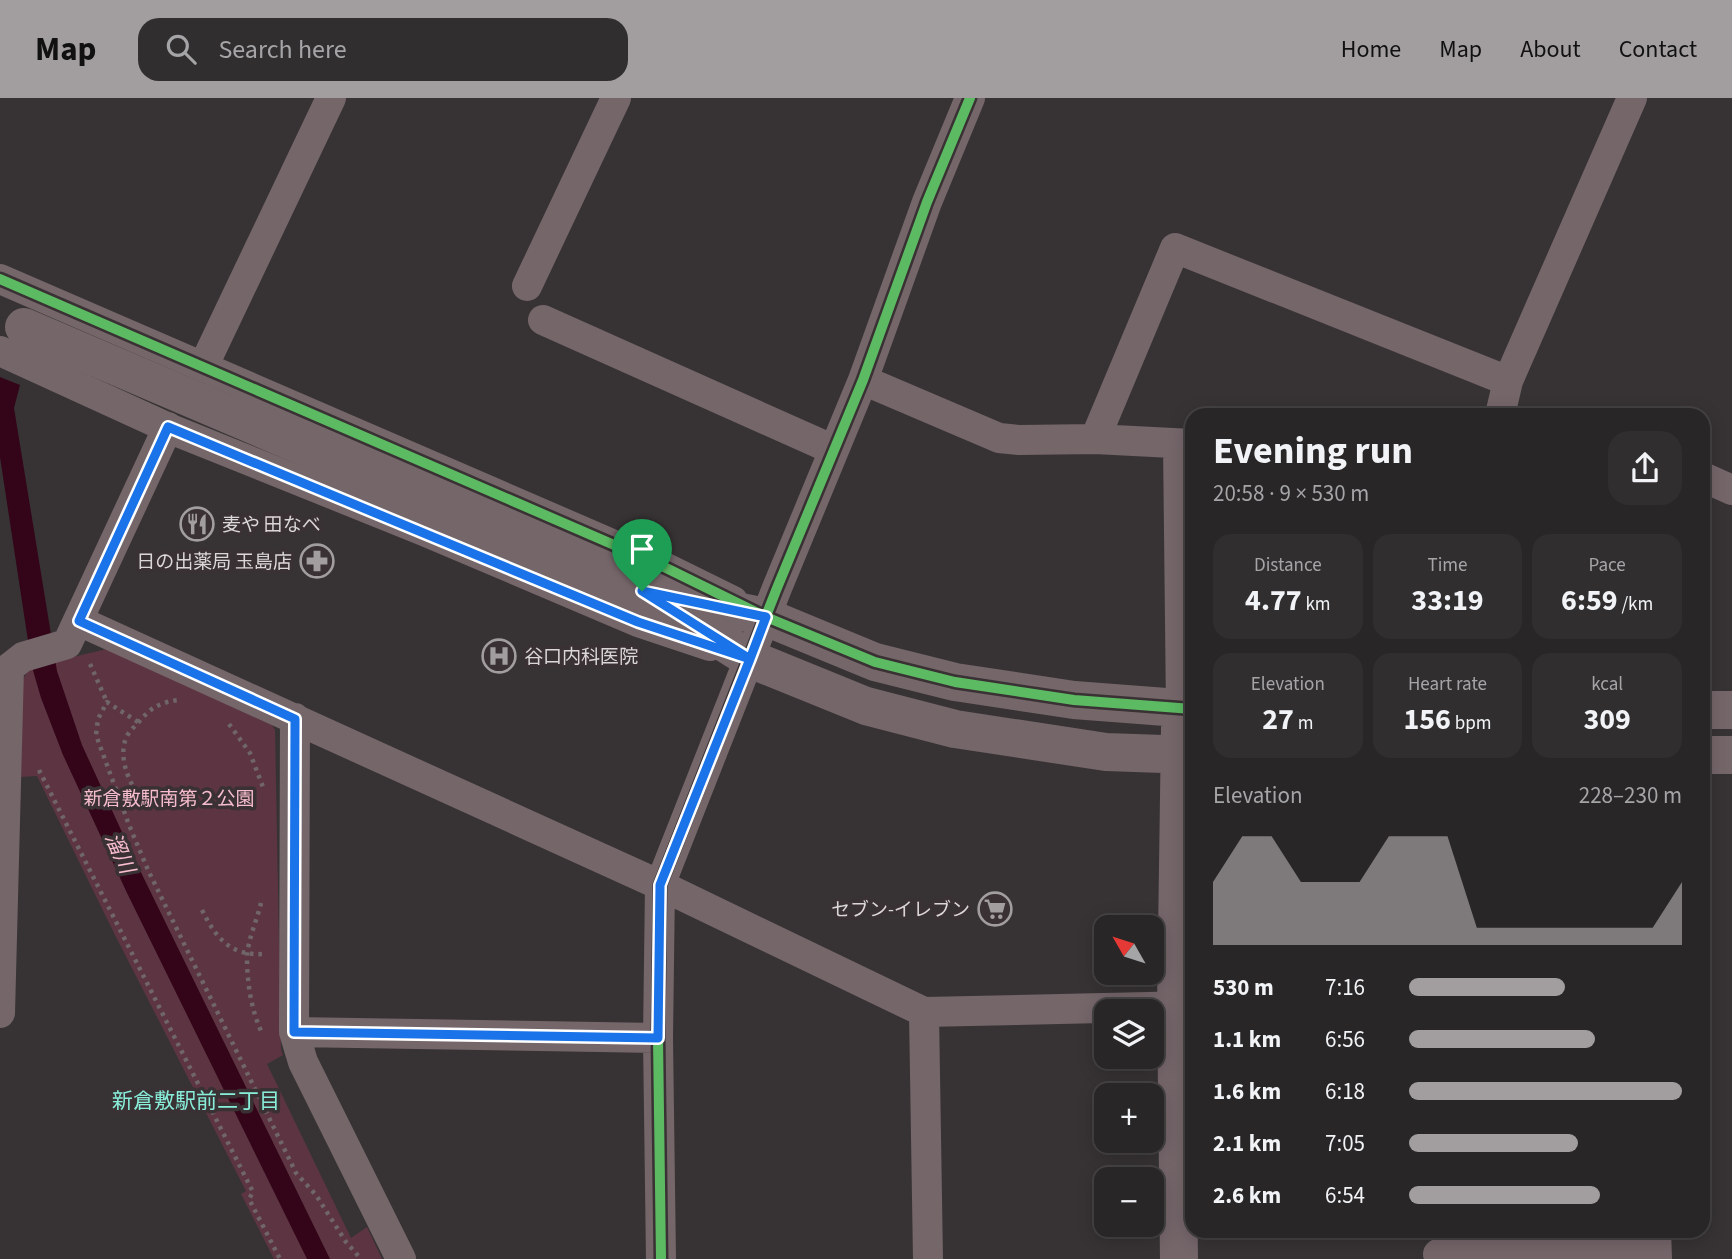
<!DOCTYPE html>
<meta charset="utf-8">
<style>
body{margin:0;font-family:"Source Sans 3","Noto Sans JP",sans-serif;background:#312e2f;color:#f1f3f6;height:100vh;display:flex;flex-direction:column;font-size:26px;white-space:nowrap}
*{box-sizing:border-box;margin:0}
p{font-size:23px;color:#a5a5a7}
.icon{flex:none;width:38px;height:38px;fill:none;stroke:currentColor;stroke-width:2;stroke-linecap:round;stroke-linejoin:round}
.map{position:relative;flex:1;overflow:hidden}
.panel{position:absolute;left:1185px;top:310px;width:525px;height:830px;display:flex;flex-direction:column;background:#292627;border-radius:21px;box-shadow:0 4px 18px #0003,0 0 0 2px #454344}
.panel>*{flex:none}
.needle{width:46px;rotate:309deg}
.tools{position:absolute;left:1094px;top:817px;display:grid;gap:14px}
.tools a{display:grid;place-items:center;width:70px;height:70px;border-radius:14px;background:#292627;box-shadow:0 4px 18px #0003,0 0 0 2px #454344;font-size:35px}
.pin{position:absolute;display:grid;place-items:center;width:60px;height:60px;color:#fff;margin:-72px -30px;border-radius:50% 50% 50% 0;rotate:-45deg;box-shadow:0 0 7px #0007}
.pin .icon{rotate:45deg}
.round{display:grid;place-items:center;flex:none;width:74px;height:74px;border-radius:21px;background:#312e2f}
.summary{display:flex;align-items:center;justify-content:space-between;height:119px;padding:0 28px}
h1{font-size:38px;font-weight:700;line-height:52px}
.stats{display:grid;grid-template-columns:repeat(3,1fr);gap:10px;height:119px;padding:7px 28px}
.stats div{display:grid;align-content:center;border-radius:18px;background:#312e2f;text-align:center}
.stats b{font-size:30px;font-weight:700}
.stats small{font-size:19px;font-weight:400}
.stats p{font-size:19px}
.chart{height:196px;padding:14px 28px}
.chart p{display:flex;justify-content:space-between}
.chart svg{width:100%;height:126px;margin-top:7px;fill:#a29e9f;opacity:.7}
ul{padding:0 28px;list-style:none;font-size:23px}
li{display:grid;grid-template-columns:112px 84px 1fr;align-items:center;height:52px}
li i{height:18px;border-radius:9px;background:#a29e9f}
header{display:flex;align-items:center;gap:42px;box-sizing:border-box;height:98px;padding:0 35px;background:#a29e9f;color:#111}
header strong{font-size:33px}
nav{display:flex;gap:38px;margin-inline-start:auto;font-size:24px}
.search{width:490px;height:63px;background:#312e2f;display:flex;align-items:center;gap:18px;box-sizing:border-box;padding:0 24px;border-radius:21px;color:#a5a5a7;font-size:26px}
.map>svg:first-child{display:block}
.green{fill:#5d3542}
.water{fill:#340519}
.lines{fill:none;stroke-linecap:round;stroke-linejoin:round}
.path{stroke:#706569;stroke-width:4.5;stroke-dasharray:3.5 5;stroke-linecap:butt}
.minor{stroke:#75666a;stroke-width:30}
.tertiary{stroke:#75666a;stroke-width:38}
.cycleway-casing{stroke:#393133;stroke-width:15}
.cycleway{stroke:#5cba63;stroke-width:10}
.route-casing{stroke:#fff;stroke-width:14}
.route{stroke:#1a73e8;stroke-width:9}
.labels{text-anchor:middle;stroke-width:7;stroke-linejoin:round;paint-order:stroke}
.poi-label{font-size:19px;fill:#dbd7d8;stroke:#393133;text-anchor:start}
.park-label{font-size:19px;fill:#f7bccd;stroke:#393133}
.water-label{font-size:21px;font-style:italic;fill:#f9becf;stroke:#393133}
.neighbourhood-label{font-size:21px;fill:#88edd9;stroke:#393133}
</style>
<header>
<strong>Map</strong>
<div class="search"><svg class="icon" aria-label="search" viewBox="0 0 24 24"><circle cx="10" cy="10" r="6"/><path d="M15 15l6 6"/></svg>Search here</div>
<nav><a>Home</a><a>Map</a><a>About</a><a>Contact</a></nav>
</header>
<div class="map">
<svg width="1732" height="1161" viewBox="0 0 1732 1161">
<rect width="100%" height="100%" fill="#373334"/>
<path class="green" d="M107,551L272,627L275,632L281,952L283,957L267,966L351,1140L367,1129L382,1161H274L241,1096L246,1093L115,837L37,678L19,679L15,595L30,569Z
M1446,1132H1623V1143L1446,1146Z"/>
<path class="water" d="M0,279L20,287L14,310L57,573L82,647L133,758L330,1161H307L127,795L63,657L41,600L32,569L0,359Z"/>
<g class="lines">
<path class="path" d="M90,566L107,604
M138,624L107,604L98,621L96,637L129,727L148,772L296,1075L316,1097L346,1144L361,1161
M229,626L250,655L263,689
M39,672L253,1094L249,1101L280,1161
M141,701C129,685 117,658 127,638C129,634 134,629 138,625C150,610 160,604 179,602
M261,805C257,822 248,841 247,859C247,884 251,912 262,935
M202,812C216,840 230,858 264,856"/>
<path class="minor" d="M0,181L658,466L733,503
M527,188L616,0
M543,222L834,352
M0,253L173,332L424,433L638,524L710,548
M203,269L331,0
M863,282L999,340L1019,342L1095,341L1192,346
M1500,317L1508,283L1632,0
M1095,341L1175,150L1508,283
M1178,346L1181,611
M1703,379L1732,392
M79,523L660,787L924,914L1192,908
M295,620L294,934L303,964L401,1161
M924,914L928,1161
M0,915L9,570L23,559L67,546L168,329
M294,934L658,940
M1438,1156L1653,1155
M661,1161L658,940L660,787L777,490L863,282L927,104L970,0"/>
<path class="tertiary" d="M24,229L642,493L750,561L866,608L955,631L1106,654L1192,657
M668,499L766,519L875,564L955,584L1074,602L1192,611
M1703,612H1732
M1703,657H1732
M1652,1132L1653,1161
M1179,1161L1176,907L1180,630"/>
<defs>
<path id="cycleway" d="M0,181L658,466L766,519L875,564L955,584L1074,602L1192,611
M661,1161L658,940L660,787L777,490L863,282L927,104L970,0"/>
</defs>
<use href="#cycleway" class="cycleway-casing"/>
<use href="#cycleway" class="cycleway"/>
</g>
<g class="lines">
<defs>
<path id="route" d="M642,493L750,561L660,787L658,940L294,934L295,621L79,523L168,329L638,524L750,561L766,519L642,493"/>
</defs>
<use href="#route" class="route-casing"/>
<use href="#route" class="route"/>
</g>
<defs>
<symbol id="restaurant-ring" viewBox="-11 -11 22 22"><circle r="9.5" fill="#393133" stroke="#a29e9f" stroke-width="1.5"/><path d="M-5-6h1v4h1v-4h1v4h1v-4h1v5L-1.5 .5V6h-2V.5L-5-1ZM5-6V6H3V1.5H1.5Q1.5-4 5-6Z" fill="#a29e9f"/></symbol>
<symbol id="pharmacy-ring" viewBox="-11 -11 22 22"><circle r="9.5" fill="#393133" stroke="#a29e9f" stroke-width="1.5"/><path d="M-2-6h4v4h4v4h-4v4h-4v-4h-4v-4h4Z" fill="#a29e9f"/></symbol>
<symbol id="hospital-ring" viewBox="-11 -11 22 22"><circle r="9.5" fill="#393133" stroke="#a29e9f" stroke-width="1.5"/><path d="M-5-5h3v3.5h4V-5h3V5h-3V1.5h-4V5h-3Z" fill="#a29e9f"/></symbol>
<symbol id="supermarket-ring" viewBox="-11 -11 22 22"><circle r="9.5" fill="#393133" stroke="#a29e9f" stroke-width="1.5"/><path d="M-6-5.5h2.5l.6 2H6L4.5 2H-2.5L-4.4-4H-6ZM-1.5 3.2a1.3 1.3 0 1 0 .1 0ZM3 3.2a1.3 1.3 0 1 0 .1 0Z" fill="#a29e9f"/></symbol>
</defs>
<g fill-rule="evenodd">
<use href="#restaurant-ring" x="178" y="407" width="38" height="38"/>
<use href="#pharmacy-ring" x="298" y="444" width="38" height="38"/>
<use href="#hospital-ring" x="480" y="539" width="38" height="38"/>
<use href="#supermarket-ring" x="976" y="792" width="38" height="38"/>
</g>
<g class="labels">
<g class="poi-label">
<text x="222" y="433">麦や 田なべ</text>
<text x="292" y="470" text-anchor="end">日の出薬局 玉島店</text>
<text x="524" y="565">谷口内科医院</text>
<text x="970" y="818" text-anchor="end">セブン-イレブン</text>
</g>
<g class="park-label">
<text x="169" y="707">新倉敷駅南第２公園</text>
</g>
<g class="water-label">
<text transform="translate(120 755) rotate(66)" y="7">溜川</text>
</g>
<g class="neighbourhood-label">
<text x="196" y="1010">新倉敷駅前二丁目</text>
</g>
</g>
</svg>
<div class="tools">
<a><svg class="needle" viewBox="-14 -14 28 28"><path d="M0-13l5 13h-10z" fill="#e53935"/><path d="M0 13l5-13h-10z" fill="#a5a5a7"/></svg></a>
<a><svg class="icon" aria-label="layers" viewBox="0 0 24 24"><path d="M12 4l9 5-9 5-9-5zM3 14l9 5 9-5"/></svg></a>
<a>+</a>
<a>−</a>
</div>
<div class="pin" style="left:642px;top:493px;background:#1e9e55"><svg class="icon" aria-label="arrive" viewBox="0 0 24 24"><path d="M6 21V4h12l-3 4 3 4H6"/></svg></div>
<section class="panel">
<div class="summary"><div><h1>Evening run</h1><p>20:58 · 9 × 530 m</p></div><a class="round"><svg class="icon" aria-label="share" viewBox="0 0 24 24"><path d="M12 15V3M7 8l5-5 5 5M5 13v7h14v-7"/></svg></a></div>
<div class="stats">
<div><p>Distance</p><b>4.77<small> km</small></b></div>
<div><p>Time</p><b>33:19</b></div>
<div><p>Pace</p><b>6:59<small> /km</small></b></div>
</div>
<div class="stats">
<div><p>Elevation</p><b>27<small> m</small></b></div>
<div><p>Heart rate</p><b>156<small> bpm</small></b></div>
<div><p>kcal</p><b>309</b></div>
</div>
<div class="chart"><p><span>Elevation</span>228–230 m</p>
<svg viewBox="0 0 160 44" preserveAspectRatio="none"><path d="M0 44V22L10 6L20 6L30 22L40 22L50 22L60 6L70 6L80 6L90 38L100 38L110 38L120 38L130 38L140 38L150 38L160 22V44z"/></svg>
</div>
<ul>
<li><b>530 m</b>7:16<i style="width:57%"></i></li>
<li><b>1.1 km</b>6:56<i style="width:68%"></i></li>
<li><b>1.6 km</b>6:18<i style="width:100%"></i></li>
<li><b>2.1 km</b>7:05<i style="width:62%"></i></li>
<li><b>2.6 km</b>6:54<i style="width:70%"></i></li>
</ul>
</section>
</div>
